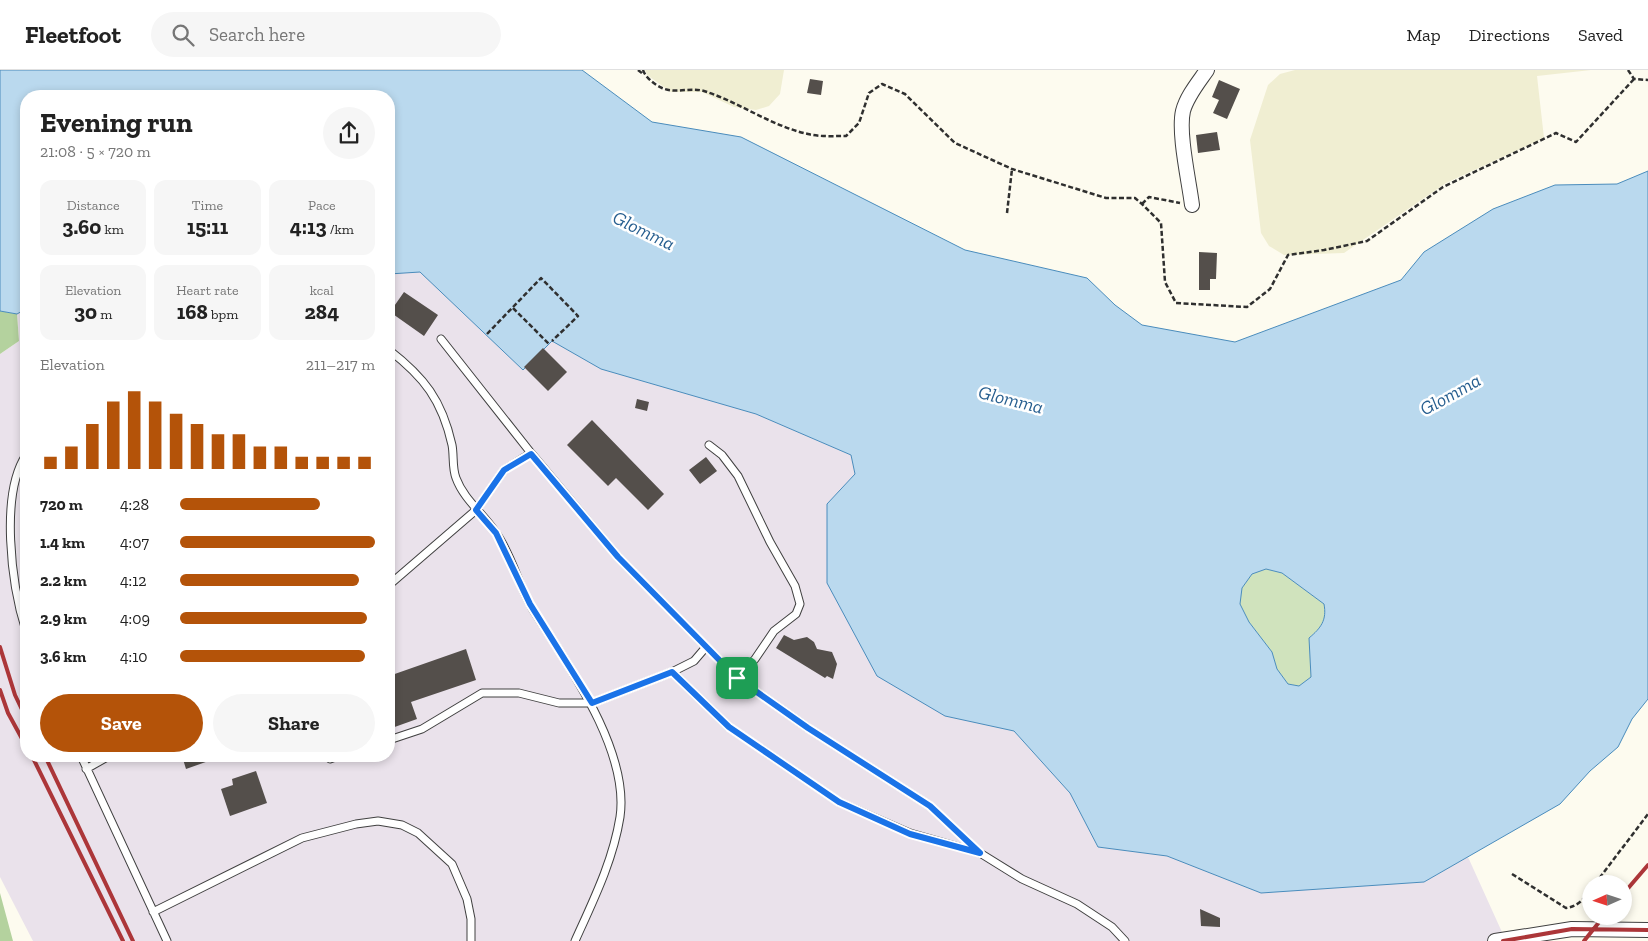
<!DOCTYPE html>
<meta charset="utf-8">
<style>
body{margin:0;font-family:"Zilla Slab",serif;background:#f6f6f6;color:#222;height:100vh;display:flex;flex-direction:column;font-size:19px;white-space:nowrap}
*{box-sizing:border-box;margin:0}
p{font-size:16px;color:#767676}
.icon{flex:none;width:28px;height:28px;fill:none;stroke:currentColor;stroke-width:2;stroke-linecap:round;stroke-linejoin:round}
.map{position:relative;flex:1;overflow:hidden}
.side{position:absolute;left:20px;top:20px;width:375px;height:672px;display:flex;flex-direction:column;background:#fff;border-radius:20px;box-shadow:0 2px 8px #0003}
.side>*{flex:none}
.needle{width:32px;rotate:267deg}
.tools{position:absolute;left:1582px;top:805px;display:grid;gap:10px}
.tools a{display:grid;place-items:center;width:50px;height:50px;border-radius:50%;background:#fff;box-shadow:0 2px 8px #0003;font-size:25px}
.pin{position:absolute;display:grid;place-items:center;width:42px;height:42px;color:#fff;margin:-21px;border-radius:10px;box-shadow:0 2px 8px #0006}
.round{display:grid;place-items:center;flex:none;width:52px;height:52px;border-radius:26px;background:#f6f6f6}
.summary{display:flex;align-items:center;justify-content:space-between;height:85px;padding:0 20px}
h1{font-size:28px;font-weight:700;line-height:38px}
.metrics{display:grid;grid-template-columns:repeat(3,1fr);gap:8px;height:85px;padding:5px 20px}
.metrics div{display:grid;align-content:center;border-radius:12px;background:#f6f6f6;text-align:center}
.metrics b{font-size:21px;font-weight:700}
.metrics small{font-size:14px;font-weight:400}
.metrics p{font-size:14px}
.chart{height:140px;padding:10px 20px}
.chart p{display:flex;justify-content:space-between}
.chart svg{width:100%;height:90px;margin-top:5px;stroke:#b45309;stroke-width:6}
.button{display:flex;gap:10px;margin-top:auto;padding:10px 20px}
.button a{flex:1;height:58px;border-radius:30px;background:#b45309;color:#fff;font-size:20px;font-weight:700;line-height:58px;text-align:center}
.button a+a{background:#f6f6f6;color:#222}
ul{padding:0 20px;list-style:none;font-size:16px}
li{display:grid;grid-template-columns:80px 60px 1fr;align-items:center;height:38px}
li i{height:12px;border-radius:6px;background:#b45309}
header{display:flex;align-items:center;gap:30px;box-sizing:border-box;height:70px;padding:0 25px;background:#fff;border-bottom:1px solid #e0e0e0}
header strong{font-size:24px}
nav{display:flex;gap:28px;margin-inline-start:auto;font-size:18px}
.search{width:350px;height:45px;background:#f6f6f6;display:flex;align-items:center;gap:12px;box-sizing:border-box;padding:0 18px;border-radius:28px;color:#767676;font-size:19px}
.map>svg:first-child{display:block}
.industrial{fill:#eae2eb}
.farmland{fill:#f0eed2}
.green{fill:#d0e3bd}
.forest{fill:#b4d29e}
.water{fill:#bad9ee;stroke:#4a8cbc;fill-rule:evenodd}
.building{fill:#544f4b}
.lines{fill:none;stroke-linecap:round;stroke-linejoin:round}
.lane-casing{stroke:#404040;stroke-width:9}
.street-casing{stroke:#404040;stroke-width:16}
.path{stroke:#2f2f2f;stroke-width:2.5;stroke-dasharray:5 2.5;stroke-linecap:butt}
.lane{stroke:#fff;stroke-width:7}
.street{stroke:#fff;stroke-width:14}
.rail{stroke:#ac3639;stroke-width:4}
.route-casing{stroke:#fff;stroke-width:10}
.route{stroke:#1a73e8;stroke-width:6}
.labels{text-anchor:middle;stroke-width:5;stroke-linejoin:round;paint-order:stroke}
.water-label{font-size:19px;font-style:italic;fill:#265e8f;stroke:#fff}
</style>
<header>
<strong>Fleetfoot</strong>
<div class="search"><svg class="icon" aria-label="search" viewBox="0 0 24 24"><circle cx="10" cy="10" r="6"/><path d="M15 15l6 6"/></svg>Search here</div>
<nav><a>Map</a><a>Directions</a><a>Saved</a></nav>
</header>
<div class="map">
<svg width="1648" height="871" viewBox="0 0 1648 871">
<rect width="100%" height="100%" fill="#fdfbef"/>
<path class="industrial" d="M420,201L523,300L552,271L601,299L756,344L851,385L855,404L827,434L945,646L1014,661L1070,723L1098,777L1167,786L1261,823L1424,812L1468,787L1506,871H33L0,807V284L19,271L17,244L26,239V686H389V204Z"/>
<path class="farmland" d="M645,0H784L780,24L769,36L756,40L734,37L702,22H671L647,5Z
M1295,0H1591L1537,6L1544,68L1446,113L1344,183L1284,185L1269,176L1261,163L1250,70L1268,15L1280,4Z"/>
<path class="green" d="M1266,499L1282,503L1324,534C1327,550 1321,558 1309,568L1311,607L1299,616L1288,614L1277,599L1272,582L1249,552L1240,534L1242,518L1252,504Z"/>
<path class="forest" d="M0,241L17,244L19,271L0,284Z
M0,823L13,871H0Z"/>
<path class="water" d="M0,0H582L652,52L741,67L965,180L1087,208L1115,235L1142,255L1235,272L1401,210L1424,182L1493,139L1555,115L1617,114L1648,101V629L1632,649L1618,677L1590,701L1560,734L1424,812L1261,823L1167,786L1098,777L1070,723L1014,661L945,646L877,606L827,513V434L855,404L851,385L756,344L601,299L552,271L523,300L420,202L389,204V26H26V239L17,244L0,241ZM1266,499L1282,503L1324,534C1327,550 1321,558 1309,568L1311,607L1299,616L1288,614L1277,599L1272,582L1249,552L1240,534L1242,518L1252,504Z"/>
<path class="building" d="M810,9L823,11L821,25L807,23Z
M1219,10L1240,19L1227,49L1213,43L1219,30L1212,27Z
M1217,62L1220,80L1198,83L1196,65Z
M1199,182L1217,183L1216,209H1210V220H1199Z
M404,222L438,245L424,266L390,242Z
M543,278L567,302L548,321L524,297Z
M637,329L649,332L647,341L635,338Z
M592,350L664,424L648,440L616,408L608,416L567,375Z
M706,387L717,401L700,414L689,400Z
M784,565L794,570L807,567L814,572L817,579L832,582L837,594L833,609L827,606L825,608L776,578Z
M466,579L476,610L411,632L417,649L389,659V606Z
M182,686H217V688L186,699Z
M256,701L267,733L230,746L221,719L233,715L232,709Z
M1200,839L1220,848V857L1201,856Z"/>
<g class="lines">
<defs>
<path id="lane" d="M441,269L531,383L618,487L737,608L808,658L930,736L980,783
M389,280C424,307 442,330 452,375C454,385 452,398 456,408C464,430 484,444 496,463C512,485 518,514 532,538C566,592 630,680 620,747C613,791 593,831 575,871
M709,375L722,385L738,406L770,472L795,516L800,534L796,544L774,561L755,589L737,608
M26,385C0,424 11,514 26,561
M389,515L476,440L504,400L531,383
M706,577L694,591L672,602L729,657L839,732L910,763L980,783L1022,809L1077,834L1112,857L1125,871
M389,670L422,659L482,623H519L559,633H592L672,602
M81,686L167,871
M330,689L338,686
M86,699L109,686
M153,842L302,768L356,754L378,751L402,755L418,763L452,794L467,829L471,849V871"/>
<path id="street" d="M1192,135C1189,111 1178,63 1183,41C1187,26 1198,13 1207,0
M1495,871L1572,859L1648,860"/>
</defs>
<use href="#lane" class="lane-casing"/>
<use href="#street" class="street-casing"/>
<path class="path" d="M638,0L643,4
M643,0C645,7 655,15 662,18C676,24 690,17 704,21C739,32 771,56 808,64C820,67 834,66 846,66L859,53L869,23L882,14L905,24L955,73L1012,99L1106,128H1135L1142,134L1161,153L1165,212L1176,233L1247,237L1270,219L1288,185L1324,180L1367,171L1443,117L1556,63L1576,72L1634,9
M1628,0L1634,9L1648,10
M1142,134L1149,127L1180,133
M1007,143L1012,99
M513,238L549,274
M487,264L541,208L578,246L552,271
M1512,804L1566,838C1579,836 1584,829 1591,819
M1595,814L1648,744"/>
<use href="#lane" class="lane"/>
<use href="#street" class="street"/>
<path class="rail" d="M0,577L15,625L26,648
M0,620L8,643L26,676
M32,686L123,871
M45,686L133,871
M1624,823L1648,795
M1503,871L1572,859L1648,860
M1584,871L1604,846"/>
</g>
<g class="lines">
<defs>
<path id="route" d="M531,384L618,487L737,608L808,658L930,736L980,783L910,764L839,732L729,657L672,602L592,633L530,534L496,463L476,440L504,400Z"/>
</defs>
<use href="#route" class="route-casing"/>
<use href="#route" class="route"/>
</g>
<g class="labels">
<g class="water-label">
<text transform="translate(644 160) rotate(26)" y="7">Glomma</text>
<text transform="translate(1450 324) rotate(-29)" y="7">Glomma</text>
<text transform="translate(1011 329) rotate(14)" y="7">Glomma</text>
</g>
</g>
</svg>
<div class="tools">
<a><svg class="needle" viewBox="-14 -14 28 28"><path d="M0-13l5 13h-10z" fill="#e53935"/><path d="M0 13l5-13h-10z" fill="#767676"/></svg></a>
</div>
<div class="pin" style="left:737px;top:608px;background:#1e9e55"><svg class="icon" aria-label="arrive" viewBox="0 0 24 24"><path d="M6 21V4h12l-3 4 3 4H6"/></svg></div>
<section class="side">
<div class="summary"><div><h1>Evening run</h1><p>21:08 · 5 × 720 m</p></div><a class="round"><svg class="icon" aria-label="share" viewBox="0 0 24 24"><path d="M12 15V3M7 8l5-5 5 5M5 13v7h14v-7"/></svg></a></div>
<div class="metrics">
<div><p>Distance</p><b>3.60<small> km</small></b></div>
<div><p>Time</p><b>15:11</b></div>
<div><p>Pace</p><b>4:13<small> /km</small></b></div>
</div>
<div class="metrics">
<div><p>Elevation</p><b>30<small> m</small></b></div>
<div><p>Heart rate</p><b>168<small> bpm</small></b></div>
<div><p>kcal</p><b>284</b></div>
</div>
<div class="chart"><p><span>Elevation</span>211–217 m</p>
<svg viewBox="0 0 160 44" preserveAspectRatio="none"><path d="M5 44V38M15 44V33M25 44V22M35 44V11M45 44V6M55 44V11M65 44V17M75 44V22M85 44V27M95 44V27M105 44V33M115 44V33M125 44V38M135 44V38M145 44V38M155 44V38"/></svg>
</div>
<ul>
<li><b>720 m</b>4:28<i style="width:72%"></i></li>
<li><b>1.4 km</b>4:07<i style="width:100%"></i></li>
<li><b>2.2 km</b>4:12<i style="width:92%"></i></li>
<li><b>2.9 km</b>4:09<i style="width:96%"></i></li>
<li><b>3.6 km</b>4:10<i style="width:95%"></i></li>
</ul>
<div class="button"><a>Save</a><a>Share</a></div>
</section>
</div>
